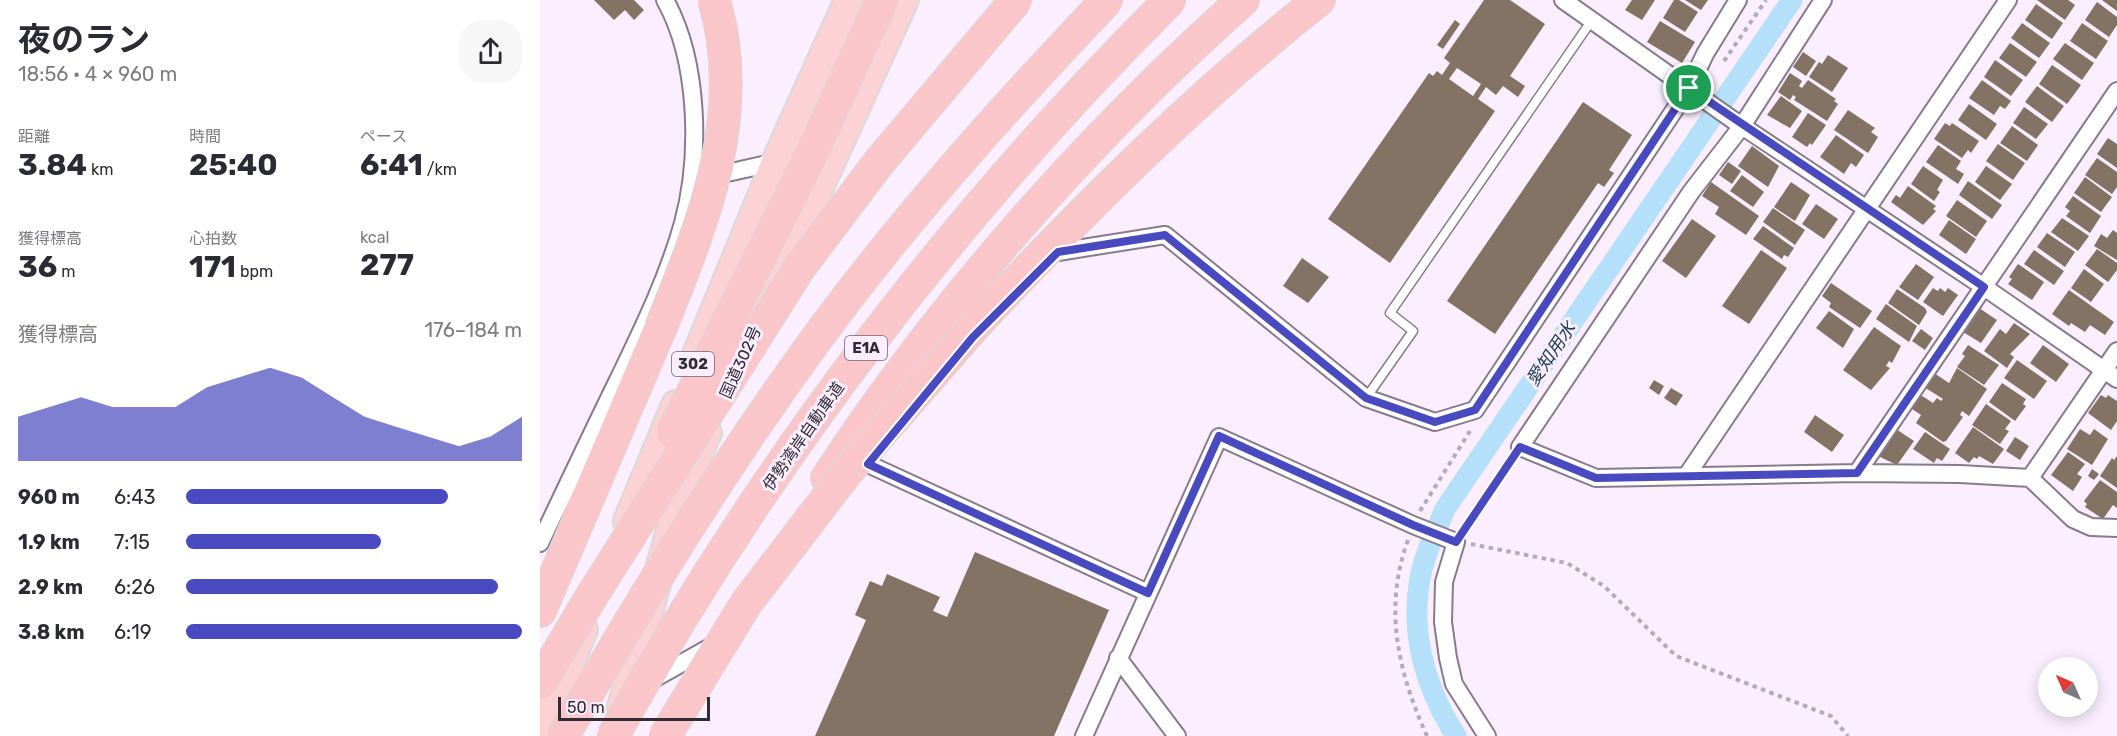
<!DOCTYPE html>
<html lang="ja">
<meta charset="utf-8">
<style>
body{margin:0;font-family:Rubik,"Noto Sans JP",sans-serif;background:#f7f7f7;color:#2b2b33;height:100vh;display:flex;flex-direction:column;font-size:22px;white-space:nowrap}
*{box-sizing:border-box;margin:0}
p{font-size:20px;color:#7c7c81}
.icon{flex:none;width:33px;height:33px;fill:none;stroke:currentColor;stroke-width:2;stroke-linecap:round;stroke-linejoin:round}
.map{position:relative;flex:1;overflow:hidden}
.drawer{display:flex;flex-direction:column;background:#fff;width:540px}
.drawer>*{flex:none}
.needle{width:39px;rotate:315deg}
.fabs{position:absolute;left:1498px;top:657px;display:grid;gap:12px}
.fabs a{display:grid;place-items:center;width:60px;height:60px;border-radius:50%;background:#fff;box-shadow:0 3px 15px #0003;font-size:30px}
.scale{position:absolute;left:18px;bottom:15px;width:152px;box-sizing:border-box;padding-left:6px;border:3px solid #312c33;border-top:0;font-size:16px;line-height:21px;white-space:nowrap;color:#312c33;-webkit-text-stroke:4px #faeeff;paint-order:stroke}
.pin{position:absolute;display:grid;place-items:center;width:51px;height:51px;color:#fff;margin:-26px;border:3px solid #fff;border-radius:50%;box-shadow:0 2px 6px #0007}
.round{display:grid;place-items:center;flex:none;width:63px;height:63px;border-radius:24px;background:#f7f7f7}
.overview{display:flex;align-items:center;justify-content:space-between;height:102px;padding:0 18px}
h1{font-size:33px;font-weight:700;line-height:45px}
.stats{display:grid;grid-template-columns:repeat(3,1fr);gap:9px;height:102px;padding:6px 18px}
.stats div{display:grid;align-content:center}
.stats b{font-size:30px;font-weight:700}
.stats small{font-size:16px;font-weight:400}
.stats p{font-size:16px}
.chart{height:168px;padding:12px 18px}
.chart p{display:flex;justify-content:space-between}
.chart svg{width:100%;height:108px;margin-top:6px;fill:#4a4ac0;opacity:.7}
ul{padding:0 18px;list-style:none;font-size:20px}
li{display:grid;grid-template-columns:96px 72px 1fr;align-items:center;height:45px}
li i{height:15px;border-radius:8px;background:#4a4ac0}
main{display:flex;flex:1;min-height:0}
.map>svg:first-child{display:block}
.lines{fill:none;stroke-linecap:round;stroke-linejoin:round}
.canal{stroke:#b4e0f9;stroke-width:21}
.building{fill:#837364;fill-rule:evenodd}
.service-casing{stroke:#887b8d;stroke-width:11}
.minor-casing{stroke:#887b8d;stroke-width:20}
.trunk-casing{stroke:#dad9da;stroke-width:32}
.motorway-casing{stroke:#dad9da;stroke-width:34}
.path{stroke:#b4abb8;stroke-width:4;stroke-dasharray:4.5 4.5;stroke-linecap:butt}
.service{stroke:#fff;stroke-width:8}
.minor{stroke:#fff;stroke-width:16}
.trunk{stroke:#fcd2d4;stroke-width:28}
.motorway{stroke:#fbc6c9;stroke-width:32}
.motorway-bridge-casing{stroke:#dad9da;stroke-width:34;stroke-linecap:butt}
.motorway-bridge{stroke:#fbc6c9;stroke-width:32}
.route-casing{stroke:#fff;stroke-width:12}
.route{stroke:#4a4ac0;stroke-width:8}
.labels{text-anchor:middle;stroke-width:6;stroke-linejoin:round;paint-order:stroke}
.shield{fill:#faeeff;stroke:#6d6670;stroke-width:1.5}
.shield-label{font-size:15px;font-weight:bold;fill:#312c33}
.street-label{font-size:16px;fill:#312c33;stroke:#faeeff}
.water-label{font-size:18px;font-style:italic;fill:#1c3e50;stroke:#faeeff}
</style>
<main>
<section class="drawer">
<div class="overview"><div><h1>夜のラン</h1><p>18:56 · 4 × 960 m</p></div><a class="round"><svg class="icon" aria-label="share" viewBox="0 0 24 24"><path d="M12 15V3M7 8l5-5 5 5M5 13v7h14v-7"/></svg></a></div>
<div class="stats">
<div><p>距離</p><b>3.84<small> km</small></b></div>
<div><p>時間</p><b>25:40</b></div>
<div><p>ペース</p><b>6:41<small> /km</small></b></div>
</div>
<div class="stats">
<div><p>獲得標高</p><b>36<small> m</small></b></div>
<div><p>心拍数</p><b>171<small> bpm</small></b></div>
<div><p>kcal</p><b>277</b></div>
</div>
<div class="chart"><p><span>獲得標高</span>176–184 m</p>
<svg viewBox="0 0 160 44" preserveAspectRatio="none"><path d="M0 44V26L10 22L20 18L30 22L40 22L50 22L60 14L70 10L80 6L90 10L100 18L110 26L120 30L130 34L140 38L150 34L160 26V44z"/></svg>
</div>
<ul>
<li><b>960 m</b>6:43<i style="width:78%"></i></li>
<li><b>1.9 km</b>7:15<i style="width:58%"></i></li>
<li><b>2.9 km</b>6:26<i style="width:93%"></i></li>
<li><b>3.8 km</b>6:19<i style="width:100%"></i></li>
</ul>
</section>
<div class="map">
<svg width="1577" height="736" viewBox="0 0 1577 736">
<rect width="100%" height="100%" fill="#faeeff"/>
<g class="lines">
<path class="canal" d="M916,736C884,686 868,628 882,569C887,549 897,529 905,509L1252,0"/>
</g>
<path class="building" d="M54,0H94L104,10L94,20L85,10L74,20Z
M944,0H970L1005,24L970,76L985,86L978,97L963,86L956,95L946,87L938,99L955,111L850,263L788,219L889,73L893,76L897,71L902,75L910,63L904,58ZM917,68L941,84L933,96L909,79Z
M1092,0H1115L1102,20L1085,10Z
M1134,0H1139L1158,12L1145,32L1123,18Z
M1145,0H1168L1161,10Z
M1497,0H1528L1535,5L1525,20Z
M1562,0H1577V11Z
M1557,2L1577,17V25L1569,37L1545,20Z
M1496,4L1523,23L1512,39L1485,20Z
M915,20L920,24L903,49L897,45Z
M1120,21L1155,42L1142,63L1107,42Z
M1482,23L1510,43L1499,58L1471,38Z
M1542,23L1568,41L1556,59L1530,41Z
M1470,43L1497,62L1486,77L1459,58Z
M1525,43L1554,63L1542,80L1513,59Z
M1263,52L1276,61L1266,76L1253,67Z
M1288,55L1308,68L1292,92L1269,77L1279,62L1282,64Z
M1455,60L1483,80L1471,96L1444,77Z
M1512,65L1541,85L1527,104L1499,84Z
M1250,73L1262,81L1259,86L1262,88L1268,80L1296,99L1294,101L1298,104L1287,121L1254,100L1256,97L1253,95L1250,100L1238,92Z
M1442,80L1471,101L1465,109L1460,106L1454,115L1429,98Z
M1497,86L1524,106L1512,122L1485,102Z
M1241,96L1262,111L1250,128L1227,115Z
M1043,102L1092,135L1069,170L1074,173L1064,187L1058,183L955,334L907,301Z
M1429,104L1457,124L1446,140L1418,120Z
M1484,107L1508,124L1496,139L1473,123Z
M1308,110L1335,128L1331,132L1338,137L1328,153L1294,130Z
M1268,113L1286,125L1272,145L1270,143L1267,147L1252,137Z
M1405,123L1410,126L1412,123L1439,141L1431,153L1428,150L1422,158L1394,139Z
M1472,126L1498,145L1487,161L1460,143Z
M1296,135L1324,155L1316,167L1311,163L1304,174L1280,157Z
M1568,138L1577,144V168L1557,154Z
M1458,144L1485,163L1473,180L1446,161Z
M1398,145L1421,161L1416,169L1424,174L1418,184L1386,162Z
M1212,146L1239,166L1228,187L1198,166Z
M1557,158L1577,172V187L1572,194L1545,175Z
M1188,162L1201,171L1192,184L1179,175Z
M1383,166L1403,180L1397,190L1400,192L1394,201L1371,184Z
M1446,166L1472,184L1460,200L1435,182Z
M1202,175L1224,192L1213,207L1190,191Z
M1545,177L1572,197L1561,212L1534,193Z
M1428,181L1462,205L1452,219L1419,195Z
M1171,182L1219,216L1206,235L1175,214L1179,207L1162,196Z
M1251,182L1270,195L1255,221L1234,207Z
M1368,186L1396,206L1393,209L1396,211L1383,225L1351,202L1356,195L1360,198Z
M1533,196L1561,216L1550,233L1526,216L1530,211L1525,207Z
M1417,200L1447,221L1436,237L1406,216Z
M1276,204L1298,219L1284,239L1262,224Z
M1233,208L1265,230L1255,245L1223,222Z
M1522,218L1549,236L1538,251L1511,232Z
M1152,219L1176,236L1146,278L1122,261Z
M1409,220L1436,239L1426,254L1399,235Z
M1223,226L1254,248L1248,257L1244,255L1242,259L1213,239Z
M1573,230L1577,233V260L1554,246L1561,234L1567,238Z
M1507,233L1535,252L1525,267L1497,247Z
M1557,249L1577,263V270L1568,282L1545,265Z
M1221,250L1247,268L1209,324L1182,306Z
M1494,250L1524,271L1514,285L1484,264Z
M762,258L789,277L768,303L743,286Z
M1376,264L1394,277L1378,300L1359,287Z
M1478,264L1504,282L1492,300L1468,284L1472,279L1469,277Z
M1544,269L1564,284L1551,302L1531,288Z
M1291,283L1332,311L1320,328L1289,307L1291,303L1282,296Z
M1393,288L1398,291L1400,288L1405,292L1408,288L1418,295L1403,316L1383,302Z
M1357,289L1385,308L1387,312L1379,325L1348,303Z
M1529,290L1574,322L1565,335L1550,325L1545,332L1531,323L1529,326L1512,314Z
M1346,304L1377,326L1369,342L1336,319Z
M1439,308L1457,320L1441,343L1423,332Z
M1289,311L1314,329L1303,348L1276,328Z
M1474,323L1490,334L1470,354L1474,357L1467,368L1444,351L1460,329L1466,334Z
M1334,327L1361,346L1352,363L1349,361L1346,366L1350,368L1331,390L1303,370Z
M1381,329L1393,338L1385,350L1372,341Z
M1428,345L1459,365L1444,385L1417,367L1425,356L1422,354Z
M1503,345L1529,364L1516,382L1490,363Z
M1477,360L1507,381L1494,399L1464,378Z
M1417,368L1447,389L1429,416L1422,411L1420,415L1423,417L1406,441L1403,442L1376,423L1381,415L1369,407L1379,394L1393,403L1397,398L1401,401L1403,399L1384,387L1394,373L1409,383Z
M1114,380L1124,386L1119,395L1109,388Z
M1462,383L1486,399L1483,404L1486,406L1475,421L1449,402Z
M1131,388L1143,395L1136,406L1124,398Z
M1561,395L1566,398L1568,395L1577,401V421L1571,430L1548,413Z
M1446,404L1471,421L1465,429L1469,431L1460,444L1432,425Z
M1275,415L1304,435L1292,452L1264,432Z
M1433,427L1464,449L1453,464L1439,456L1437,459L1434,457L1429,463L1415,453Z
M1356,429L1374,441L1357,465L1338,456Z
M1540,429L1550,435L1554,429L1568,439L1552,465L1527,449Z
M1385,432L1410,449L1402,461L1397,458L1394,463L1373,449Z
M1475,437L1489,446L1480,460L1466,451Z
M1528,452L1545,464L1537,474L1542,477L1533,491L1511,475Z
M1577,456V488L1560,476L1572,458L1574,460Z
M1552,469L1559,474L1554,480L1548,476Z
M1560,480L1577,492V508L1573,505L1563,519L1545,507L1547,504L1544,501Z
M435,552L569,610L514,736H275L326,620L315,615L330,581L342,586L347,574L400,597L393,611L407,617Z"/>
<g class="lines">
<defs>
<path id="service" d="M826,398L873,331L850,313L1052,20"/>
<path id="minor" d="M1023,0L1193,120L1444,287L1577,379
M1283,0L1202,126L1151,192L980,447L1056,478L1317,473L1420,474L1490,478L1533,519L1551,527L1577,528
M169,177L236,162
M518,252L625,235L826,398L895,422L935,410L1149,88L1165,54L1198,0
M328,464L608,593
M1317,473L1577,91
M1147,475L1468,0
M1490,478L1577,351
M0,543C26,488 52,433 79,378C103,328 128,277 143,223C161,156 159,61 125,0
M578,658L637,736
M110,681L174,645
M544,736L679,437L873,525L916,542L904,582L903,622L908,658L914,684L947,736"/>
<path id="trunk" d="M231,293L364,0
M156,357L236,162L309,0
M88,521L136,405
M82,707L143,486L167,433
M0,730L43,630"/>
<path id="motorway" d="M438,322C545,208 656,97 779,0
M287,478C401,304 548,138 703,0
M0,611L121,327"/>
</defs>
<use href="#service" class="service-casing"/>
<use href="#minor" class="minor-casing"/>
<use href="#trunk" class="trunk-casing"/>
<use href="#motorway" class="motorway-casing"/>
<path class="path" d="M1184,61L1226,0
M880,511L930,431
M925,528L971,459
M868,540C843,608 858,672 887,736
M931,544L1027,563L1064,586L1136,656L1291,716L1308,736"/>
<use href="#service" class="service"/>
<use href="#minor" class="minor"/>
<use href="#trunk" class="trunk"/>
<use href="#motorway" class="motorway"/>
<defs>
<path id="motorway-bridge" d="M121,327C163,223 208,114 174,0
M133,432L272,153L342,0
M0,683L53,594L260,267L340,161L476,0
M23,736C108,588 198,442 301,306C383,198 474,98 567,0
M73,736C222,466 412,217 630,0
M125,736L207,602L307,472L438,322"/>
</defs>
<use href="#motorway-bridge" class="motorway-bridge-casing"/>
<use href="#motorway-bridge" class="motorway-bridge"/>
</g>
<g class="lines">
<defs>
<path id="route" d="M1149,88L1444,287L1317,473L1056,478L980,447L916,542L873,525L679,436L608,593L328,464L433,337L518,252L625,235L826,398L895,422L935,410Z"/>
</defs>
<use href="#route" class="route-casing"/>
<use href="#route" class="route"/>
</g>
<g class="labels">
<g class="shield">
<rect x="305" y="336" width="42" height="24" rx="4.5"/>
<rect x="132" y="352" width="42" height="24" rx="4.5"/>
</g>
<g class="shield-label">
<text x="326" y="353">E1A</text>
<text x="153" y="369">302</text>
</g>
<g class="street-label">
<text transform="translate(200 362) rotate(-66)" y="6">国道302号</text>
<text transform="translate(263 436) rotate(-55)" y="6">伊勢湾岸自動車道</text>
</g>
<g class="water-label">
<text transform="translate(1011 354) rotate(-56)" y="6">愛知用水</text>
</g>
</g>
</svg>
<div class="fabs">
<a><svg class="needle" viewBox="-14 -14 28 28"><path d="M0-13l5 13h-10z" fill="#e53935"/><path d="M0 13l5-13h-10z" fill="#7c7c81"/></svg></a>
</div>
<div class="scale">50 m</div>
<div class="pin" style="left:1149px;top:88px;background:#1e9e55"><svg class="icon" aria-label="arrive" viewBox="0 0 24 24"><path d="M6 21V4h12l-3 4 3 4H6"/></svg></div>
</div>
</main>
